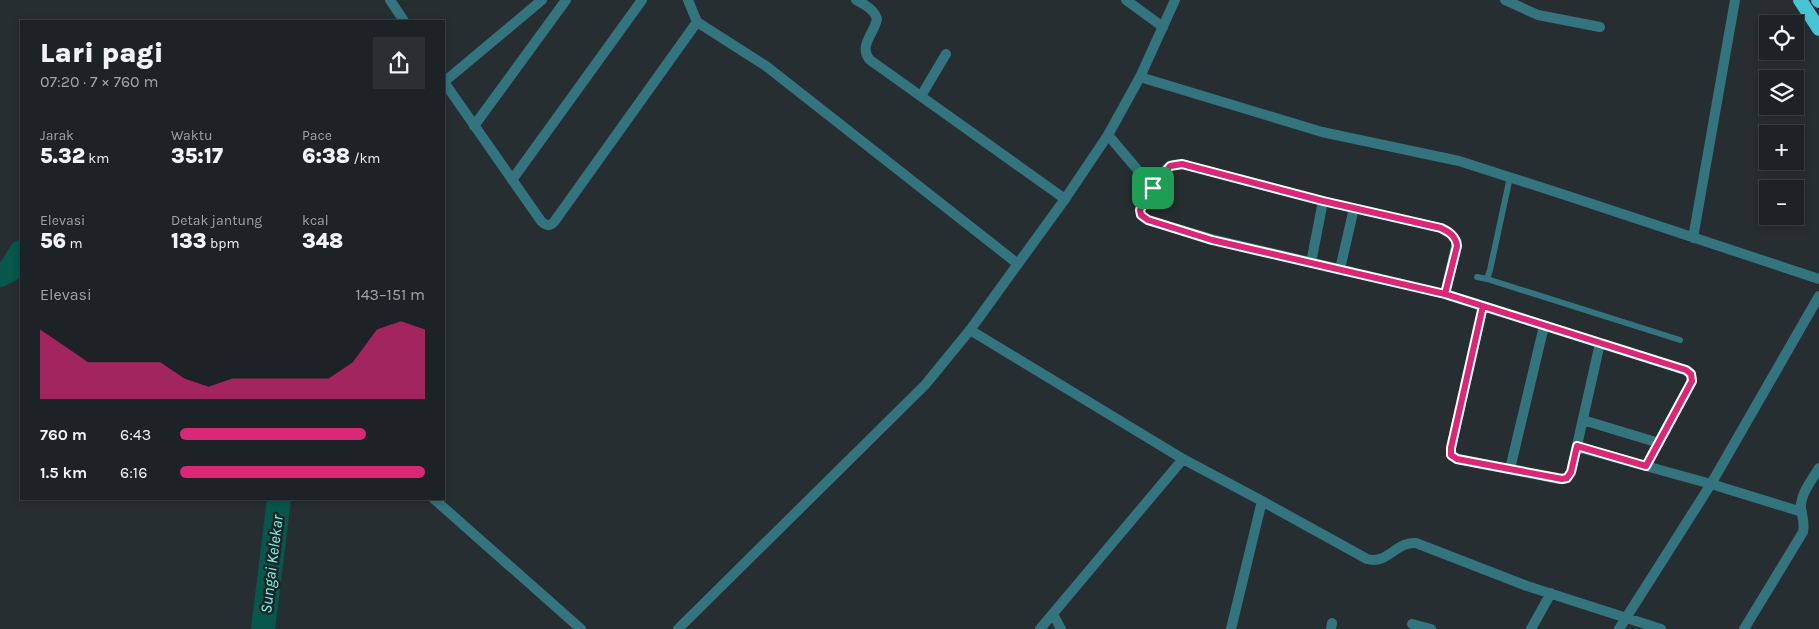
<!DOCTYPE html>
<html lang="id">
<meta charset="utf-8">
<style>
body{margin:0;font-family:Karla,sans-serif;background:#292f32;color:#f1f3f6;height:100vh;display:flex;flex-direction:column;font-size:19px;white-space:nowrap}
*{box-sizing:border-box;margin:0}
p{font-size:16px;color:#a0a4a7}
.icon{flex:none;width:28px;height:28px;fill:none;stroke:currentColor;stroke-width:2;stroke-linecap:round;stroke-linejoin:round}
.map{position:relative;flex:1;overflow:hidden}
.sheet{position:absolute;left:20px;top:20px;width:425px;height:480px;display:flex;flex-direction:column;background:#1c2226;border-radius:0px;box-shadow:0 2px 8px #0003,0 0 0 1px #3a3f43}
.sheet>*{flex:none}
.controls{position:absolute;left:1759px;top:15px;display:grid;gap:10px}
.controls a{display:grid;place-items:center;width:45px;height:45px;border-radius:0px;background:#1c2226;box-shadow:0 2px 8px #0003,0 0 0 1px #3a3f43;font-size:25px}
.pin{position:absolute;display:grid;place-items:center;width:42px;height:42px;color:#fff;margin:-21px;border-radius:10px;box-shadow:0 2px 8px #0006}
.round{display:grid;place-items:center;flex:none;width:52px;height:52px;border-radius:0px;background:#292f32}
.overview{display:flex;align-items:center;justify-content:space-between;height:85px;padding:0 20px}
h1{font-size:28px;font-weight:800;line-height:38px}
.stats{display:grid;grid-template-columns:repeat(3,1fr);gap:8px;height:85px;padding:5px 20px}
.stats div{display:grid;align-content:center}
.stats b{font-size:21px;font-weight:800}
.stats small{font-size:14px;font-weight:400}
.stats p{font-size:14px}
.chart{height:140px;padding:10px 20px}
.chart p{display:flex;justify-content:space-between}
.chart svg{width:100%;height:90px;margin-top:5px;fill:#db2777;opacity:.7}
ul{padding:0 20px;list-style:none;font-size:16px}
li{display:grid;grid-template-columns:80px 60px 1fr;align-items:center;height:38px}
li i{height:12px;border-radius:6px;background:#db2777}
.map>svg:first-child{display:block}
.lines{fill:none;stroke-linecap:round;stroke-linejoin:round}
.river{stroke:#07574c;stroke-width:24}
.service{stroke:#33747e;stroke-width:6}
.minor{stroke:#33747e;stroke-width:10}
.tertiary{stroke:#33747e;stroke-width:10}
.trunk{stroke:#47c5d6;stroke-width:14}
.route-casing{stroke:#fff;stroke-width:10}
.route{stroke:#db2777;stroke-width:6}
.labels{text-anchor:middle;stroke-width:5;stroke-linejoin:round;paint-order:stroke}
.water-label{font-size:16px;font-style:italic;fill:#79fae3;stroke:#1d2428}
</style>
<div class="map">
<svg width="1819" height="629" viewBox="0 0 1819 629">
<rect width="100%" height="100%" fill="#262e32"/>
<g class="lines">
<path class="river" d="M0,275L10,270L21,252
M263,629L279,499"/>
<path class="service" d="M1477,277L1487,279L1490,270L1510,177
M1487,279L1680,340"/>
<path class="minor" d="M390,0L404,21
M688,0L697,22L766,66L1018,264
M856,0C865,5 874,9 877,19C874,34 858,46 870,60L1065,199
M1126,0L1163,27
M1505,0L1538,15L1600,27
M1140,77L1322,132L1459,161L1565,195L1819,279
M444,82L541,221C545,225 550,227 554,222L697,22
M444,82L542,0
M921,96L946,54
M474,126L566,0
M1108,135L1153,188
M512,180L642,0
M1693,238L1735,0
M1311,263L1323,201
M1340,269L1354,208
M1445,294L1457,242L1449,232L1441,228L1323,201L1182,164L1173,165L1167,168L1140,209L1141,215L1147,220L1212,239L1445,294L1688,371L1691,374L1692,381L1646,466
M1483,306L1451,448V455L1457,459L1559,479L1567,478L1571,472L1600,343
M970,330L1183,459L1262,501L1367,559C1388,565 1396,541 1416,543L1527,586L1661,629
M1583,420L1659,443
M1577,447L1711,484L1802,512
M1510,469L1544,326
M434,499L581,629
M1053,614L1061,629
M1412,624L1431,629
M1040,629L1183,459
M1231,629L1262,501
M1331,629L1332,623
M1531,629L1551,593
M1619,629L1711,484L1819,296
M1744,629L1803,532C1805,523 1802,517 1801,508C1800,494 1812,480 1819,468"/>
<path class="tertiary" d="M678,629L925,385L970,330L1065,199L1108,135L1140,77L1175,0"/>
<path class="trunk" d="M1800,0L1819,29
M1818,0L1819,1"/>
</g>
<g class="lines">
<defs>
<path id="route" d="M1153,188L1140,210L1141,215L1148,220L1212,240L1445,294L1686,370L1691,374L1692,381L1646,466L1577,446L1571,472L1567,478L1562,479L1457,459L1451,455V448L1483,306L1445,294L1457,246C1456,236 1449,232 1441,228L1323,201L1182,164L1170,166L1153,188"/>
</defs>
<use href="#route" class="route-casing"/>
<use href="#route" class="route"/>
</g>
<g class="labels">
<g class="water-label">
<text transform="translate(271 564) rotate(-83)" y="6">Sungai Kelekar</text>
</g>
</g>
</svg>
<div class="controls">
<a><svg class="icon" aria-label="locate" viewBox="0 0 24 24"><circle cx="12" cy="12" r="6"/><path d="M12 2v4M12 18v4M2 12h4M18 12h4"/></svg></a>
<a><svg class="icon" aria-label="layers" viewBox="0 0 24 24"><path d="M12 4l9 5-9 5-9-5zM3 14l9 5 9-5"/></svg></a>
<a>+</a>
<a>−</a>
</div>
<div class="pin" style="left:1153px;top:188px;background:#1e9e55"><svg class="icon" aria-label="arrive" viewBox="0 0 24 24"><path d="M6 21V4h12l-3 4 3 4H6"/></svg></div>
<section class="sheet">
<div class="overview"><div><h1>Lari pagi</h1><p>07:20 · 7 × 760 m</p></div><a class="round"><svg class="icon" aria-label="share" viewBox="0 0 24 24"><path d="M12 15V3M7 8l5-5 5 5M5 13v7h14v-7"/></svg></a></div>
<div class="stats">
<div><p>Jarak</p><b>5.32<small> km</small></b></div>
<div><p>Waktu</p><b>35:17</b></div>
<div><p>Pace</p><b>6:38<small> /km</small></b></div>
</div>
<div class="stats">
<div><p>Elevasi</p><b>56<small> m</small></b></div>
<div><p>Detak jantung</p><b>133<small> bpm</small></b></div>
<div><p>kcal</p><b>348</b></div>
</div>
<div class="chart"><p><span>Elevasi</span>143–151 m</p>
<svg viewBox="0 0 160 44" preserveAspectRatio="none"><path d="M0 44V10L10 18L20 26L30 26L40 26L50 26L60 34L70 38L80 34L90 34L100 34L110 34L120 34L130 26L140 10L150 6L160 10V44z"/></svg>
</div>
<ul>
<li><b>760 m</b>6:43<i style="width:76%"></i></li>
<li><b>1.5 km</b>6:16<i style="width:100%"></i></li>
</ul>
</section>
</div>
